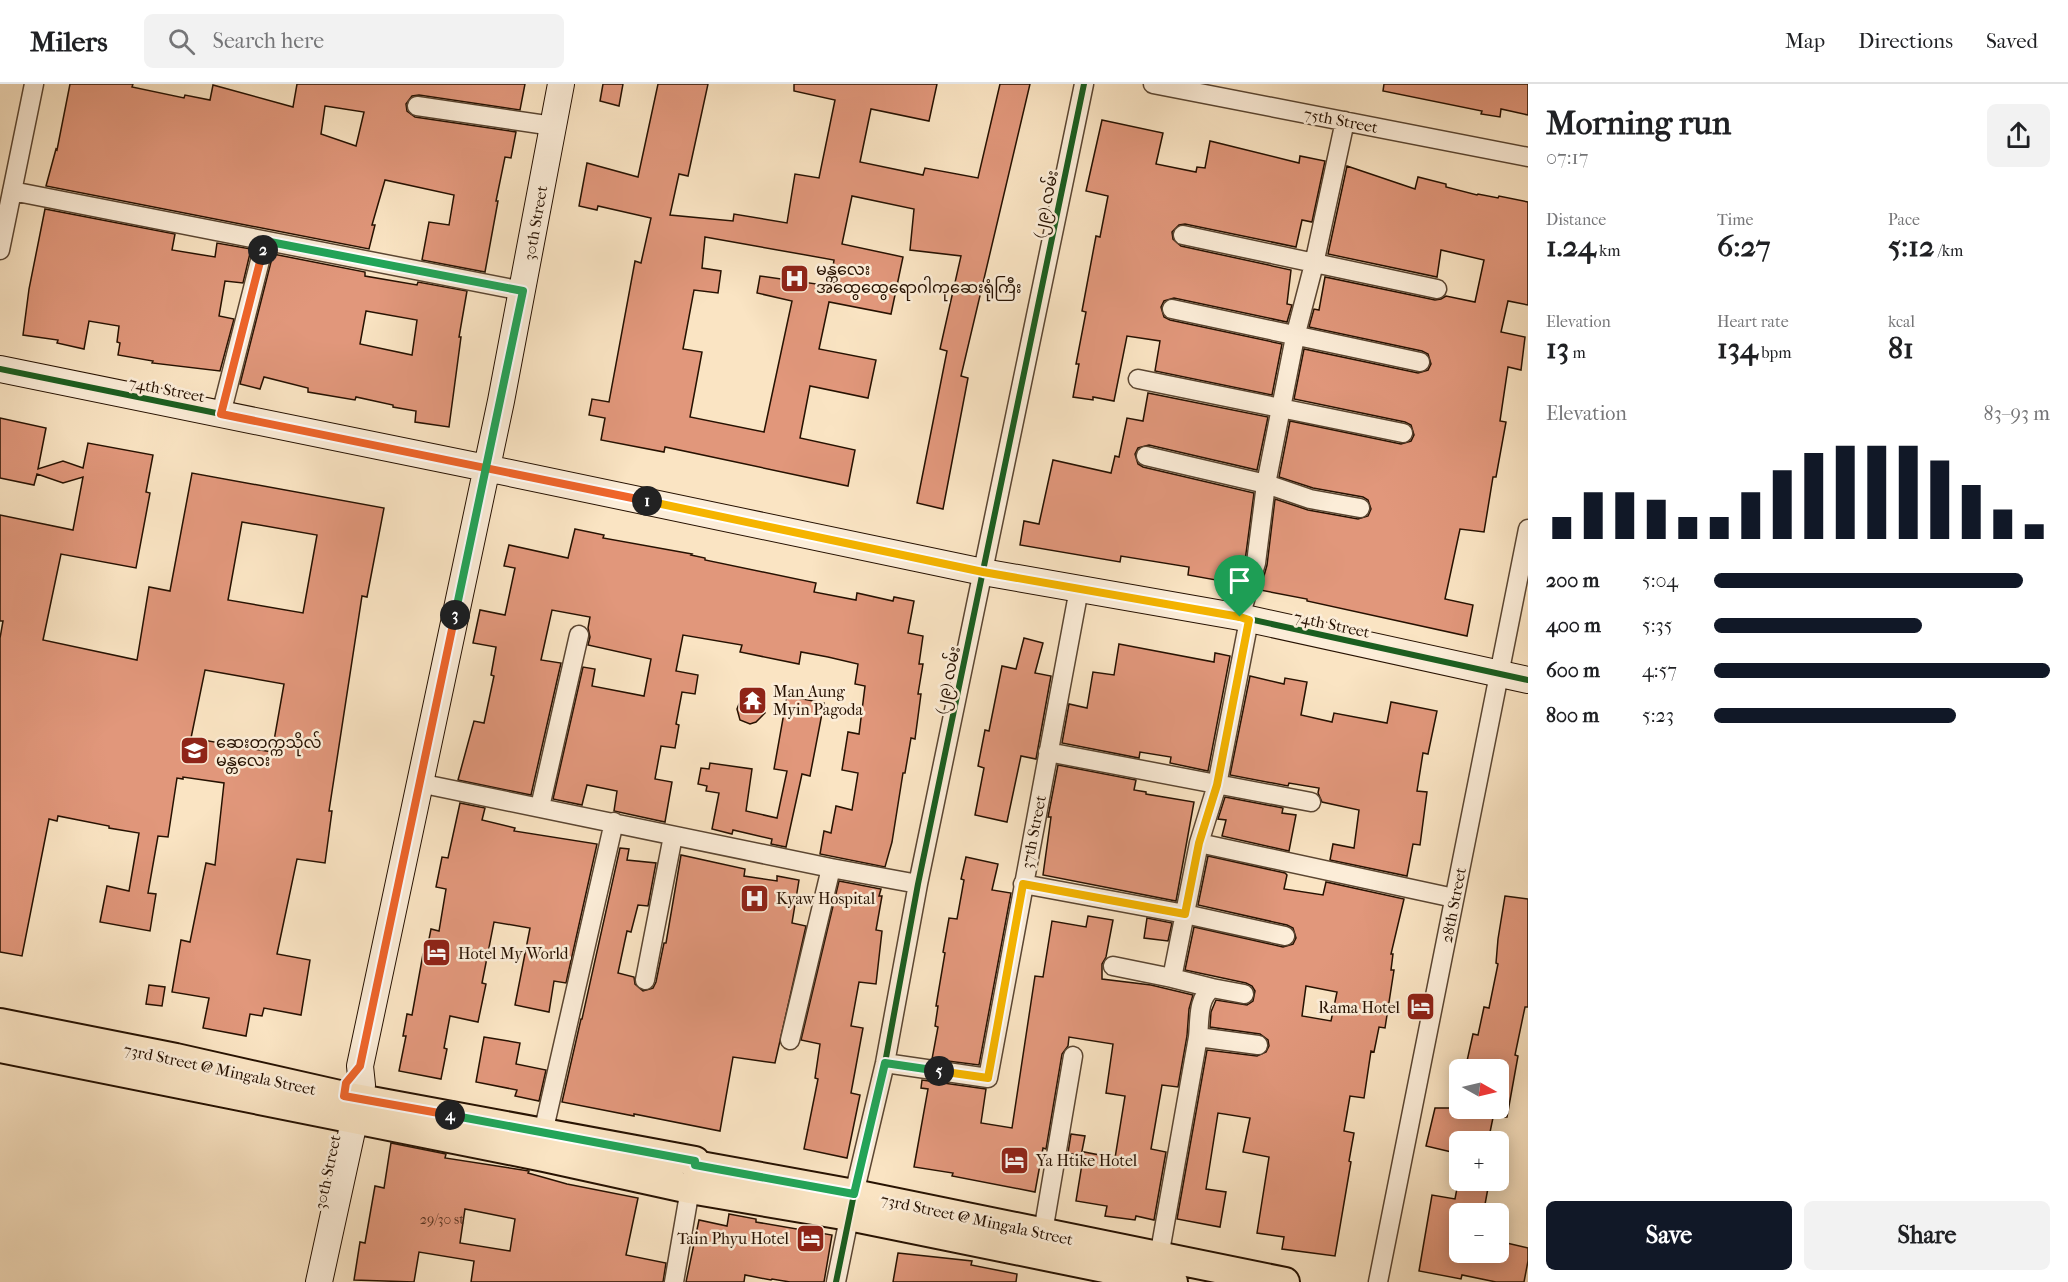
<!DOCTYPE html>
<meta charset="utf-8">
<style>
body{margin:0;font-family:"IM FELL French Canon","Noto Sans Myanmar",serif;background:#f2f2f2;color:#202124;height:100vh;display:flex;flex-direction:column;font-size:22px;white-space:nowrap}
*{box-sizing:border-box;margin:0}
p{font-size:20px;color:#757577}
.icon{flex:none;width:33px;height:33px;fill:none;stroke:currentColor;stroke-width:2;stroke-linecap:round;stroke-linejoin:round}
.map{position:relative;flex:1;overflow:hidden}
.sheet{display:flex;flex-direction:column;background:#fff;width:540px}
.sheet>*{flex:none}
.needle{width:39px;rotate:98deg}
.fabs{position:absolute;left:1449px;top:975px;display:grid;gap:12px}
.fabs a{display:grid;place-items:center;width:60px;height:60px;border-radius:9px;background:#fff;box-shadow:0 3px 15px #0003;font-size:30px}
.pin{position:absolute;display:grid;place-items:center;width:51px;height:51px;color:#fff;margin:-62px -26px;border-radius:50% 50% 50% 0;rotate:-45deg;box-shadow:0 0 6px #0007}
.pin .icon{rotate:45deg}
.km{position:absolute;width:30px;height:30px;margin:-15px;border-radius:50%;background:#222;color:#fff;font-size:16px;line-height:30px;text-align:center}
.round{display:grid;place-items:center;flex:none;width:63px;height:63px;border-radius:9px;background:#f2f2f2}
.head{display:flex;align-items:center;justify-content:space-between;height:102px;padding:0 18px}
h1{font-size:33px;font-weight:800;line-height:45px}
.figures{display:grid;grid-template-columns:repeat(3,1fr);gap:9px;height:102px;padding:6px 18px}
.figures div{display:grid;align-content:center}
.figures b{font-size:30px;font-weight:800}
.figures small{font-size:16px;font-weight:400}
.figures p{font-size:16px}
.chart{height:168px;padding:12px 18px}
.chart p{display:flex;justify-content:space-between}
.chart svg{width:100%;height:108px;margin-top:6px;stroke:#111827;stroke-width:6}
.button{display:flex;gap:12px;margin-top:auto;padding:12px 18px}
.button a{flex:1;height:69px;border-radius:9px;background:#111827;color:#fff;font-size:24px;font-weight:800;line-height:69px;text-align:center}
.button a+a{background:#f2f2f2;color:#202124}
ul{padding:0 18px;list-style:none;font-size:20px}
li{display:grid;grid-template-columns:96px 72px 1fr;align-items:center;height:45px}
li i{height:15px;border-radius:8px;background:#111827}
header{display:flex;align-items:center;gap:36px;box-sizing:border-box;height:84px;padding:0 30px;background:#fff;border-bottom:2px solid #e0e0e0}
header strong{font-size:28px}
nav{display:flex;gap:33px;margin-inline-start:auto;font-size:21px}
.search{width:420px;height:54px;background:#f2f2f2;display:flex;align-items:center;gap:15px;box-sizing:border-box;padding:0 21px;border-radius:9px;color:#757577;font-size:22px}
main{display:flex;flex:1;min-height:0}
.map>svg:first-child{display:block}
.building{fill:#e1977b;stroke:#261101;stroke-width:1.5;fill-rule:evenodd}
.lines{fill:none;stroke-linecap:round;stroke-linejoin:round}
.street-casing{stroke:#5b4632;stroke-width:21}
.secondary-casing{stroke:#261101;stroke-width:28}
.primary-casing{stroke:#261101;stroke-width:32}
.street{stroke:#fcedd8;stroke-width:18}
.secondary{stroke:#fcedd8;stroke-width:26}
.primary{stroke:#fae4c3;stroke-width:28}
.cycleway-casing{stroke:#fcedd8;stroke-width:10}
.cycleway{stroke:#1b5e20;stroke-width:6}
.split-1-casing{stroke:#fff;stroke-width:12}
.split-2-casing{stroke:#fff;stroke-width:12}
.split-3-casing{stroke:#fff;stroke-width:12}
.split-4-casing{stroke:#fff;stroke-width:12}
.split-5-casing{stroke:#fff;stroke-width:12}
.split-6-casing{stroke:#fff;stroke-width:12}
.split-1{stroke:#f5b400;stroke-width:8}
.split-2{stroke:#f0652b;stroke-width:8}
.split-3{stroke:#22a559;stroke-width:8}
.split-4{stroke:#f0652b;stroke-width:8}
.split-5{stroke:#22a559;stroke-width:8}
.split-6{stroke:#f5b400;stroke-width:8}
.labels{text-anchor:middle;stroke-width:5;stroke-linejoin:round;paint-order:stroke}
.number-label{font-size:14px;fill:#553220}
.street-label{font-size:16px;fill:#261101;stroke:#fcedd8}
.poi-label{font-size:16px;fill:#261101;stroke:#fcedd8;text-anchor:start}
</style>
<header>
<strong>Milers</strong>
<div class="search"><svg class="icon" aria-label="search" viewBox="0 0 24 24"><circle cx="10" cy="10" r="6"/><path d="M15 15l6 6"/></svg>Search here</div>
<nav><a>Map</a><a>Directions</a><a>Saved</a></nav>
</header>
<main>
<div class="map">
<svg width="1528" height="1198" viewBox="0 0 1528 1198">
<rect width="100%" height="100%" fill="#fae4c3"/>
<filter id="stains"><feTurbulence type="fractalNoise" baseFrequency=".00333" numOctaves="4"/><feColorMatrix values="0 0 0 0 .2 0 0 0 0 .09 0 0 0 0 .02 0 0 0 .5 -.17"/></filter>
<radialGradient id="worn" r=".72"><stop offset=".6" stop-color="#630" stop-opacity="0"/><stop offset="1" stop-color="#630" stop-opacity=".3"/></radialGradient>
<path class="building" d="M70,0H133L132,3L184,14L185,11L210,16L213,1L293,23L297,0H525L520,26L419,11L412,12L406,20L407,27L415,33L516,48L511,74L505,73L496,117H498L485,188L422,176L429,138L449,141L454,111L385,96L372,141H375L369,165L46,102L56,65L57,66ZM325,22L364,28L356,62L321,50Z
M603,0H623L619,22L600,17Z
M658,0H708L688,92L679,90L670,131L733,137L734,130L787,139L795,90L819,94L835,16L794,7V0H937L929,37L871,25L860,78L923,91L925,84L978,94L1000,0H1030L961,292L968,294L943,425L917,419L947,267L940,265L961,172L910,166L914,125L852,112L842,160L903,173L891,230L829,218L819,265L876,276L868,314L810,302L800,354L855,366L848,402L665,363L664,368L601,356L605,334L589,331L592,315L609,318L635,177L641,179L651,134L598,122L597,126L579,122L587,79L638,93ZM705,153L834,176L830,202L760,192L757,209L792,217L764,348L690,333L702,268L683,265L694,206L718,209L721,187L702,184Z
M1384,0H1528V31L1501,25L1500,33L1481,30L1482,27L1383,7Z
M1102,36L1163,49L1156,80L1196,88L1197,83L1205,84L1210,57L1299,79L1300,72L1325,77L1312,138L1302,136L1296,163L1185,140L1179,141L1172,148L1173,155L1181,162L1291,186L1287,220L1292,221L1287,238L1174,214L1164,217L1161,223L1164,233L1170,236L1282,260L1272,311L1155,287L1160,257L1127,252L1114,317L1093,313V316L1073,313L1079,280H1076L1086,228L1082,227L1096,152L1100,153L1108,112L1086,107Z
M1347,82L1415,105L1418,93L1446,100V103L1477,111L1478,110L1498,114L1499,112L1528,118V221L1508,217L1501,248L1525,253L1521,286L1508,283L1500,337L1506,338L1496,393H1493L1484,448L1460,445L1445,515L1473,521L1467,552L1307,517V515L1260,506L1267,481L1275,415L1308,426L1358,435L1368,432L1371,425L1368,416L1363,413L1313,404L1279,393L1290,337L1401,360L1411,357L1414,351L1411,341L1405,338L1294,315L1304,265L1418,289L1428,286L1431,280L1428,270L1422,267L1309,243L1314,225L1319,226L1325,193L1435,216L1441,215L1446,212L1475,218L1484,176L1441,166L1437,193L1328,170Z
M45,125L175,150L172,166L215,173L217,159L251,165L243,199L225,197L219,232L234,235L220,287L152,279L153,277L118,271L120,259L117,258L119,242L89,237L84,265L57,259L58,256L23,251L29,205Z
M273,170L365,188V192L417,201L418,198L467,207L459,253H461L449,343L415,338L416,327L393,323V321L356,313L355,316L308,308V304L264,293L260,305L240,300ZM366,227L417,236L412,271L360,260Z
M1148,309L1268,333L1257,386L1149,361L1138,364L1135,370L1138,380L1143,383L1254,409L1245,477L1238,500L1188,491L1189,483L1121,472L1120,478L1020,461L1024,437L1039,440L1053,376L1111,389L1115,372L1119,373L1127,334L1143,337Z
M0,334L46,344L38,385L63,377L83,384L88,359L153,371L146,408L150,409L136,484L61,470L43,556L137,576L149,503L170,507L192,389L384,424L367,513L362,512L329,727H332L325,779L297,775L277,870L310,876L301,931L264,924L262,932L250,930L246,952L203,944L209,914L172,908L181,856L190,858L206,779L215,781L224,699L183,693V695L177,694L168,753L158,752L148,809L156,810L150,847L100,838L107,802L129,807L139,749L109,744V742L58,732L57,737L49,735L22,872L0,868V554L3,537H0V431L73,446L83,393L63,399L37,390L34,401L0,394ZM242,438L317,451L303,529L228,516ZM205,586L284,600L272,668L191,654Z
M575,445L604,451L603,454L692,470L691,471L705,474V476L816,499L814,508L856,516L857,509L893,517L894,513L914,517L908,549L923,552L919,580H923L918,610H921L915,655L911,654L905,689H903L892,758L885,783L820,770L824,747L831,749L836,722L852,726L858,689L842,686L848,648L859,650L865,602L855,600L858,580L828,573L801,568L799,580L740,568L742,561L683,551L676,587L698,591L695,610L682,608L676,640L679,641L675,664L661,662L655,695L672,698L665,738L614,727L617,707L587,701L582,721L553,715L583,583L595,585L592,602L644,612L651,575L588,561L590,553L588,544L590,533L552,526L541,576L561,579L531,711L458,696L474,637L484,639L494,592L491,591L496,563L473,559L480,526L505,531L515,484L504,482L509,461L568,474Z
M1024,554L1043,559L1035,589L1051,592L1036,675L1021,672L1007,738L975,731L984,684L978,682L985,646L989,647L1002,582L1016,585Z
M1119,560L1214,578L1215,569L1230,572L1208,687L1170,679L1171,673L1140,668L1139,674L1062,659L1069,620L1087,624L1093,588L1114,591Z
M1250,592L1284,600L1285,594L1307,598L1301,631L1332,638L1334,629L1387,639L1391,618L1437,627L1428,670L1423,669L1417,707L1427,708L1420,761L1413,760L1407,792L1330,776L1333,760L1354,764L1359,726L1322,718L1318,709L1319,704L1289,699L1288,702L1230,691Z
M787,612L824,619L810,692L802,690L786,763L771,760L772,755L733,746L732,750L712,745L719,709L706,707L707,702L698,700L701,684L709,685L710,679L752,685L746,727L777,734L787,687L774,685Z
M748,614L758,618L765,629L756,638L750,640L740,636L737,625L739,620Z
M1058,681L1136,696L1134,706L1146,708V710L1194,718L1176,817L1043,791L1051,733H1048Z
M1225,713L1283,724L1282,729L1296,731L1289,767L1222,752L1226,736L1218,735Z
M460,719L485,724L482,736L515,744L514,747L597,760L566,899L554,897L549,928L515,921L530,844L494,838L482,899L486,900L478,938L450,932L444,964L447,965L441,995L399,987L406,952H403L407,930L412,931L423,870H426L431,845L439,847L446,805L436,803L442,773L448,774Z
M620,764L629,765L627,776L656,779L648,822L638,821L631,848L627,847L618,889L634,893L635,900L643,907L653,904L656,898L664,859H666L681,771L745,785L744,792L777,797V792L799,796L792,839L806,842L775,979L733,973L720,1047L634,1030V1032L562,1018L581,935H582Z
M1208,772L1285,789L1287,791L1284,805L1323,811L1326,798L1404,815L1391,870H1393L1391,886H1394L1385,944L1379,943L1374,968L1371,967L1364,1014L1350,1012L1344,1047L1354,1049L1349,1077L1351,1078L1335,1172L1282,1165L1284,1153L1257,1149L1269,1073L1243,1068L1250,1034L1218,1029L1206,1105L1226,1108L1220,1143L1177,1135L1207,966L1257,972L1266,968L1269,962L1268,956L1260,950L1210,943L1211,928L1216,916L1247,921L1253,917L1255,907L1252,902L1246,899L1185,886L1194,843L1283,863L1293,860L1296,854L1293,844L1287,841L1198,821ZM1306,902L1337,908L1331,937L1302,932Z
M966,773L998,780L992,806L1011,809L979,981L932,975L938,943L935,942L938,922H936L945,869L943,868L949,834L957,835L964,796L961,795Z
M839,797L881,805L879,812H882L876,846L882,847L876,900L859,898L851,942L863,944L851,1009L860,1011L847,1074L804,1065L818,995L815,994L820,960L801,956Z
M1505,812L1528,815V923H1525L1515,971L1518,972L1507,1033H1498V986H1465L1473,950L1478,951L1484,923L1489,924L1498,880L1496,879L1498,855Z
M1088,832L1113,836L1106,873L1102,880V895L1151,901L1193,911L1189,925L1187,952L1178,1003L1162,1001L1151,1065L1166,1068L1154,1136L1136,1132L1135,1136L1105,1132L1107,1122L1076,1117L1084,1068L1115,1074L1125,1012L1106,1009L1113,960L1069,953L1068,962L1062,970L1046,1065L1043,1064L1035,1108L952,1092L953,1089L914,1083L928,1005L921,1004L922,996L986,1005L981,1039L1012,1044L1035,892L1043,893L1052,837L1086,843Z
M1147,834L1172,839L1168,857L1144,854Z
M149,901L165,903L162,922L146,920Z
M484,953L520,959L516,980L546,986L539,1017L515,1012L517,1006L476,998Z
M1435,1024H1495L1488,1058H1460V1070L1426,1062Z
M1071,1050L1085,1052L1081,1072L1068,1069Z
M391,1059L446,1070L445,1074L529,1087L528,1089L567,1100L638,1114L626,1171L666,1179L663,1198H471L474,1177L419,1168L414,1198L354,1196L360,1158L365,1159L375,1102L384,1104ZM465,1125L515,1135L510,1167L460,1159Z
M1458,1099L1488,1104L1484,1126L1460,1122V1168H1498V1157L1528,1164V1177L1524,1198H1496L1462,1191L1461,1195L1419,1187L1432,1111L1455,1115Z
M729,1130L756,1135V1138L832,1151L824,1198H790L772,1195L771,1196L745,1191L744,1198H686L699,1136L727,1142Z
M898,1169L972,1177L971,1181L1017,1190L1016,1198H893Z"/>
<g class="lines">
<defs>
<path id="street" d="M1153,0L1528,73
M417,22L553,42
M12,107L523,207
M1183,151L1437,205
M0,166L34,0
M1172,225L1420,278
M1138,295L1403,349
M221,330L265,157
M1146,372L1266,400L1310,415L1360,424
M1240,533L1256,479L1266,400L1295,253L1314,180L1345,37
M1048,668L1311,718
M419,699L831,784L918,800
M540,723L579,551
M1199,759L1454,814
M1023,800L1185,830L1285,852
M1113,882L1172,894
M645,896L673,752
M1212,904L1172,894L1199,759L1217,701L1249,536
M1198,953L1258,961
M790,956L831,784
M885,979L988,994L1079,505
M543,1049L614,738
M1043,1148L1073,972
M1159,1173L1198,953C1200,936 1197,915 1212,904L1244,910
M674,1198L690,1105
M836,1198L854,1110L885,979L918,800L1084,0
M1378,1198L1528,445"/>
<path id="secondary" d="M0,285L486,384L983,488L1240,533L1528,596
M319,1198L362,1001L360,982L501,317L561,0"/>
<path id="primary" d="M0,939L176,974L344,1012L695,1077V1081L854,1110L1285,1198
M0,964L544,1073L690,1105L849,1132L1173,1198"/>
</defs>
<use href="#street" class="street-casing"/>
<use href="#secondary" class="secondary-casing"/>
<use href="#primary" class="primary-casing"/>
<use href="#street" class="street"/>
<use href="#secondary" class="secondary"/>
<use href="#primary" class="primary"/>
<defs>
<path id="cycleway" d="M0,285L486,384L983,488L1240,533L1528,596
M836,1198L854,1110L885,979L918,800L1084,0"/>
</defs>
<use href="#cycleway" class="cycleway-casing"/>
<use href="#cycleway" class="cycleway"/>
</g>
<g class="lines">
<defs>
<path id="split-1" d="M647,417L983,488L1240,533"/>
<path id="split-2" d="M263,166L221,330L647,417"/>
<path id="split-3" d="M263,166L265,157L523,207L455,531"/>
<path id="split-4" d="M450,1031L344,1012L346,999L360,982L455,531"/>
<path id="split-5" d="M450,1031L695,1077V1081L854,1110L885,979L939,987"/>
<path id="split-6" d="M939,987L988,994L1023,800L1185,830L1199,759L1217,701L1249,536L1240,533"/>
</defs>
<use href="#split-1" class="split-1-casing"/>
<use href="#split-2" class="split-2-casing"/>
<use href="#split-3" class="split-3-casing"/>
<use href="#split-4" class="split-4-casing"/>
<use href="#split-5" class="split-5-casing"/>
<use href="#split-6" class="split-6-casing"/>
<use href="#split-1" class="split-1"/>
<use href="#split-2" class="split-2"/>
<use href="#split-3" class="split-3"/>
<use href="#split-4" class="split-4"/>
<use href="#split-5" class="split-5"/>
<use href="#split-6" class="split-6"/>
</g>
<defs>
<symbol id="hospital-square" viewBox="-11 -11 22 22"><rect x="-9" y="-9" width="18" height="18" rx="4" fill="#8f2418" stroke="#fcedd8"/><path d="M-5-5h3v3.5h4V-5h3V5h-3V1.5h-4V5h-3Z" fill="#fff"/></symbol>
<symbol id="temple-square" viewBox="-11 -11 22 22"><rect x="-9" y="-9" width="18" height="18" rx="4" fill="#8f2418" stroke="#fcedd8"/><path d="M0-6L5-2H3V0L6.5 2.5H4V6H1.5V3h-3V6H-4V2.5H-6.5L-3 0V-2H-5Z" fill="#fff"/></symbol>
<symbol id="university-square" viewBox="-11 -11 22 22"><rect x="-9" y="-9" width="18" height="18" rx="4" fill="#8f2418" stroke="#fcedd8"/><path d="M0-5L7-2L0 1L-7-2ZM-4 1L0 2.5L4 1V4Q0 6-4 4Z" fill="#fff"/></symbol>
<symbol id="hotel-square" viewBox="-11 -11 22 22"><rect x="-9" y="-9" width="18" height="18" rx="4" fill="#8f2418" stroke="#fcedd8"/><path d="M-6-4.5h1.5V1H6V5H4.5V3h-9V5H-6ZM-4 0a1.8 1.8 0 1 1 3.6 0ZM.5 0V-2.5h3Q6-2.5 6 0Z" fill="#fff"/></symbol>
</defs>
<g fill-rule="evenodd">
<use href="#hospital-square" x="778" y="178" width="33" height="33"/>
<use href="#temple-square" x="736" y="600" width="33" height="33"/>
<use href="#university-square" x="178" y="650" width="33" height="33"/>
<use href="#hospital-square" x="738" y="798" width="33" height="33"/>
<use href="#hotel-square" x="420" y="852" width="33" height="33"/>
<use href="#hotel-square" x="1404" y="906" width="33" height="33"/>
<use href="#hotel-square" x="998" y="1060" width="33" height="33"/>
<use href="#hotel-square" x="794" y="1138" width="33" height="33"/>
</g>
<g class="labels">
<g class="number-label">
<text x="442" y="1140">29/30 st</text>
</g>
<g class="street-label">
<text transform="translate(1341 36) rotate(11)" y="6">75th Street</text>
<text transform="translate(1045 120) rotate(-78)" y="6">(၂၉) လမ်း</text>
<text transform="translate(535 139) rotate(-80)" y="6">30th Street</text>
<text transform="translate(167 305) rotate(11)" y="6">74th Street</text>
<text transform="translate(1332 540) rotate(12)" y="6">74th Street</text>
<text transform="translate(947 596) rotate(-78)" y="6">(၂၉) လမ်း</text>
<text transform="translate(1033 748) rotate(-79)" y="6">37th Street</text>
<text transform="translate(1453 821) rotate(-79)" y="6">28th Street</text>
<text transform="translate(220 985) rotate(12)" y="6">73rd Street @ Mingala Street</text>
<text transform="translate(327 1088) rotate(-78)" y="6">30th Street</text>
<text transform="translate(977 1135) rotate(12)" y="6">73rd Street @ Mingala Street</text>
</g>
<g class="poi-label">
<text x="816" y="191">မန္တလေး<tspan x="816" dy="18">အထွေထွေရောဂါကုဆေးရုံကြီး</tspan></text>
<text x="773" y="613">Man Aung<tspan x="773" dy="18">Myin Pagoda</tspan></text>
<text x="216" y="664">ဆေးတက္ကသိုလ်<tspan x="216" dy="18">မန္တလေး</tspan></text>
<text x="776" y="820">Kyaw Hospital</text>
<text x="458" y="875">Hotel My World</text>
<text x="1400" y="929" text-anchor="end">Rama Hotel</text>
<text x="1036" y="1082">Ya Htike Hotel</text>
<text x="789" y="1160" text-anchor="end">Tain Phyu Hotel</text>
</g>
</g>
<rect width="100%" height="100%" filter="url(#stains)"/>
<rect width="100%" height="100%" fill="url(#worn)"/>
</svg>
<div class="fabs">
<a><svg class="needle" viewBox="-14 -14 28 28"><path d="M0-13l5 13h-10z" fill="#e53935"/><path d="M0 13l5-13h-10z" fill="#757577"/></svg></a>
<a>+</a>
<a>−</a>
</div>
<div class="pin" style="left:1240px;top:533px;background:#1e9e55"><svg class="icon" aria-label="arrive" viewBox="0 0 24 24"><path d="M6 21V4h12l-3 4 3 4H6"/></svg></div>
<b class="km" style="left:647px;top:417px">1</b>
<b class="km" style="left:263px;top:166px">2</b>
<b class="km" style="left:455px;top:531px">3</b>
<b class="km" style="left:450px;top:1031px">4</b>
<b class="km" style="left:939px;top:987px">5</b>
</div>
<section class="sheet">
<div class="head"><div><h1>Morning run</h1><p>07:17</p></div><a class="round"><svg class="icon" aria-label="share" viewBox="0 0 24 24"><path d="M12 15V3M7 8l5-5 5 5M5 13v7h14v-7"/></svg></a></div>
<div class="figures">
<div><p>Distance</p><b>1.24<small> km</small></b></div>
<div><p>Time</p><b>6:27</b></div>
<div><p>Pace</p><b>5:12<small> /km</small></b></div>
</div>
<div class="figures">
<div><p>Elevation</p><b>13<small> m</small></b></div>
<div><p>Heart rate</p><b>134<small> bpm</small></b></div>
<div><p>kcal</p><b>81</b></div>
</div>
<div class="chart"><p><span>Elevation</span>83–93 m</p>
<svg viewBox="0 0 160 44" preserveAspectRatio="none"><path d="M5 44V35M15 44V25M25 44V25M35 44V28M45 44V35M55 44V35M65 44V25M75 44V16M85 44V9M95 44V6M105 44V6M115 44V6M125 44V12M135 44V22M145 44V32M155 44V38"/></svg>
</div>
<ul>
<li><b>200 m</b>5:04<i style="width:92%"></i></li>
<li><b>400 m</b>5:35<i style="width:62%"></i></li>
<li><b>600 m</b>4:57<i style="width:100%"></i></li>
<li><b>800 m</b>5:23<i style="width:72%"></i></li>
</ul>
<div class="button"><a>Save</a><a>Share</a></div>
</section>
</main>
